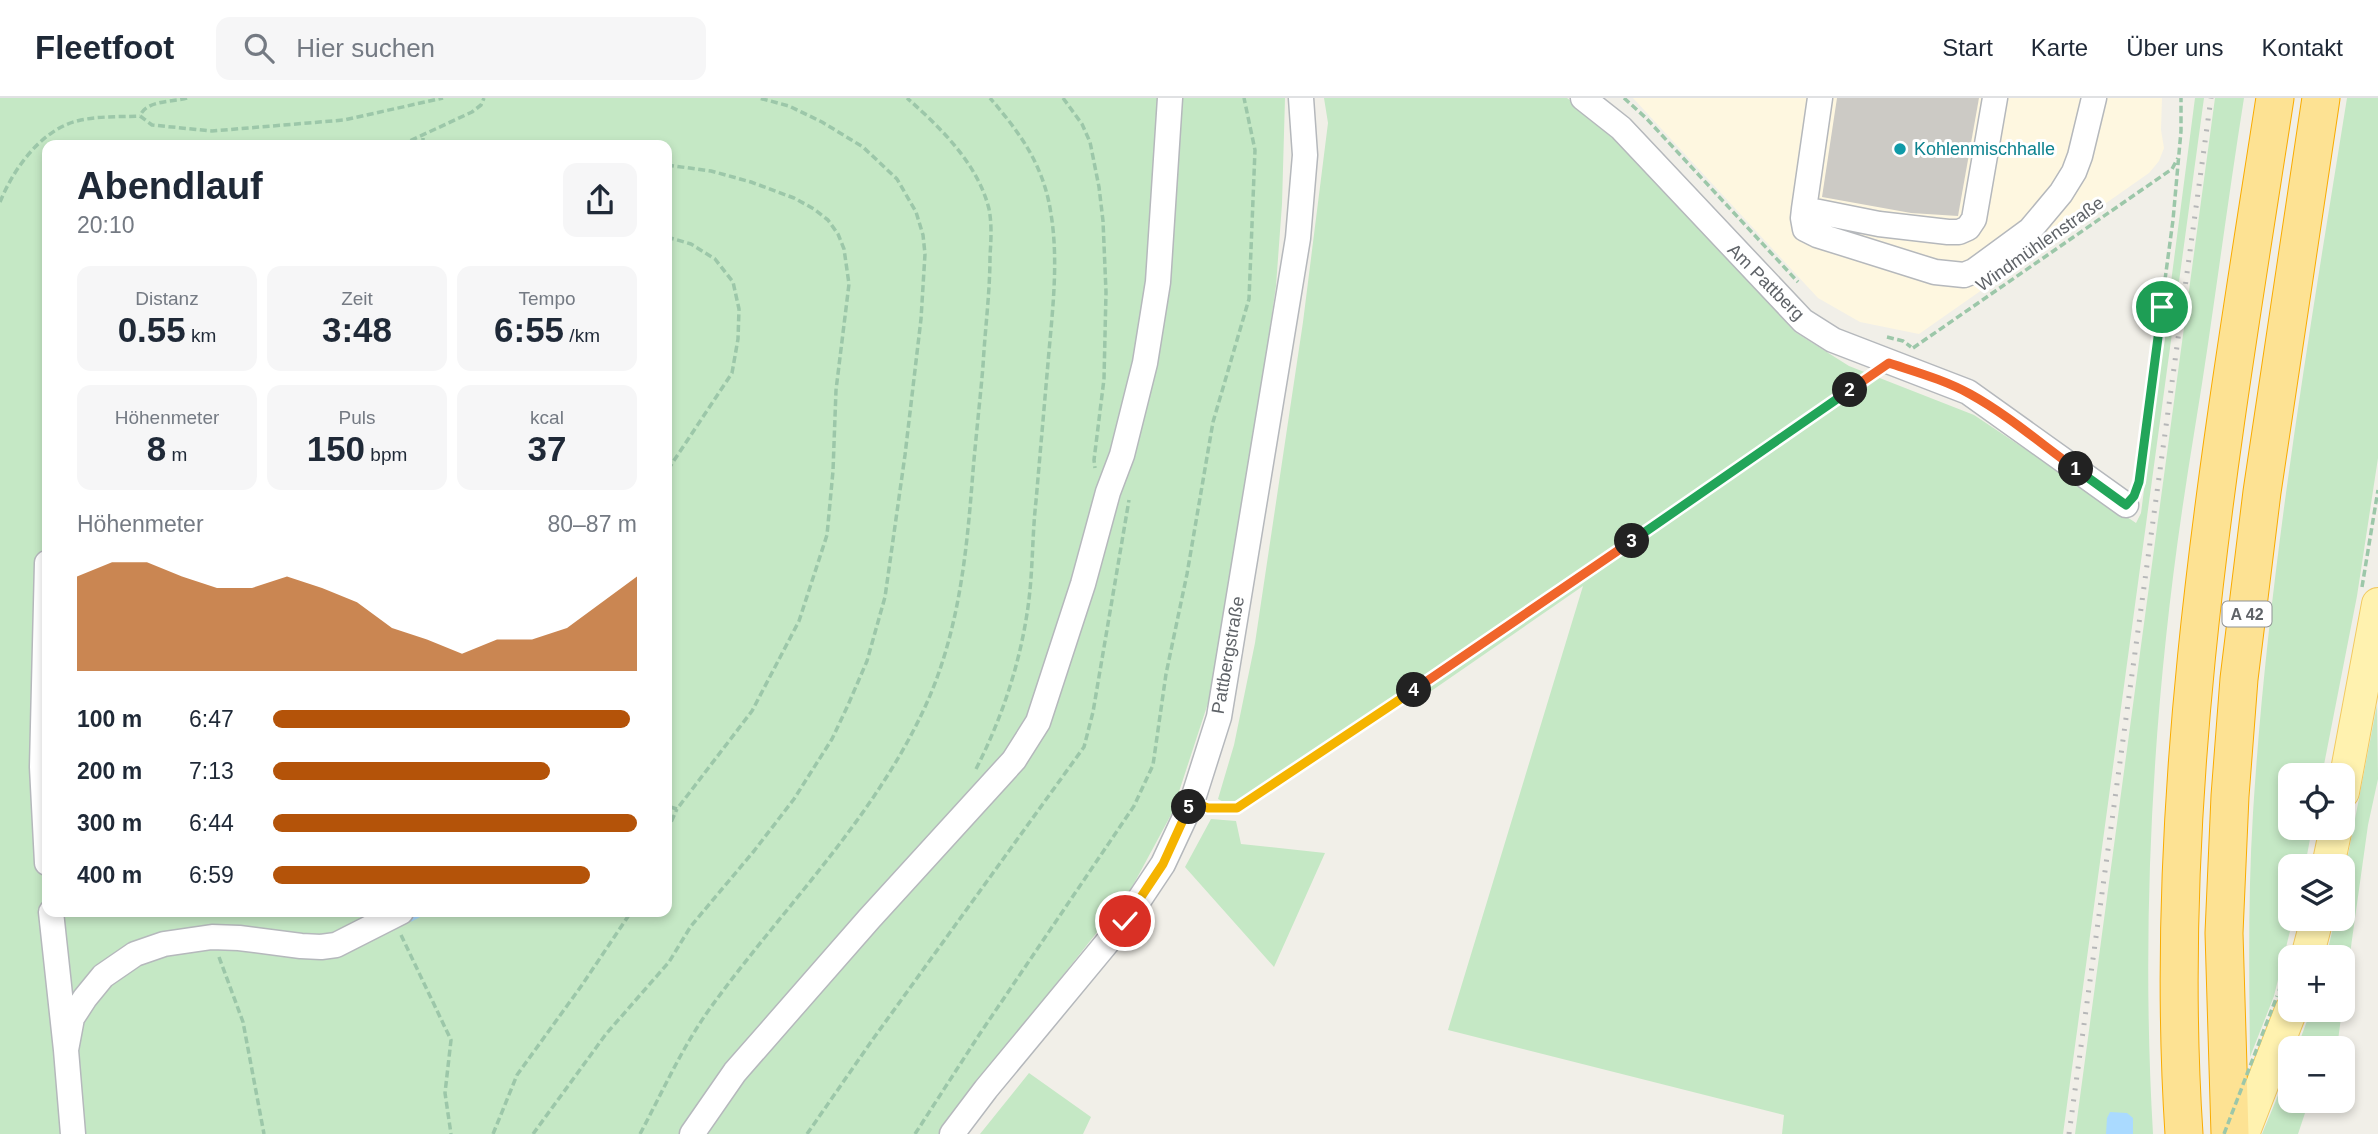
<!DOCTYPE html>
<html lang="de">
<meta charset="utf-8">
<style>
body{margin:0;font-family:Arial,sans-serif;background:#f6f6f7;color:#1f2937;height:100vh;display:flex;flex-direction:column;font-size:26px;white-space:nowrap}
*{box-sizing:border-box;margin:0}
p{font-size:23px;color:#747a83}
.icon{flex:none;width:38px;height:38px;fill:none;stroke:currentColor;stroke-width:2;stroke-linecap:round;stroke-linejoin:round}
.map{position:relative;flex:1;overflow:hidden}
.drawer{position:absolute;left:42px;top:42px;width:630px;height:777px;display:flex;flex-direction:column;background:#fff;border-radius:14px;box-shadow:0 4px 10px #0003}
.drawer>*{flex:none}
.tools{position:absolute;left:2278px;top:665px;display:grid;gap:14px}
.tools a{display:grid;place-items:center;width:77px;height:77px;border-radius:14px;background:#fff;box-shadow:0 4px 10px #0003;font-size:35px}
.pin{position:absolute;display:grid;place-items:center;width:60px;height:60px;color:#fff;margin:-30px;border:4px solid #fff;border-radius:50%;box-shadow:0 2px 7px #0007}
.km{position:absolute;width:35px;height:35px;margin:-18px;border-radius:50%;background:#222;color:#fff;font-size:19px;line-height:35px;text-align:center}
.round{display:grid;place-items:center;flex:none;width:74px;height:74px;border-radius:14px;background:#f6f6f7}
.head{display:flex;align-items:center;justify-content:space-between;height:119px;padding:0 35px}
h1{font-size:38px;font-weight:600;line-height:52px}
.stats{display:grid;grid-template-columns:repeat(3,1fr);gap:10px;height:119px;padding:7px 35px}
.stats div{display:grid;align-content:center;border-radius:14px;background:#f6f6f7;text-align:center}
.stats b{font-size:35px;font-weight:600}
.stats small{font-size:19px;font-weight:400}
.stats p{font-size:19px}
.chart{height:196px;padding:14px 35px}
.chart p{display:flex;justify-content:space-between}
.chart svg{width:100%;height:126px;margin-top:7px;fill:#b45309;opacity:.7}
ul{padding:0 35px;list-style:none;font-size:23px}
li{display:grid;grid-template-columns:112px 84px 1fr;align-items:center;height:52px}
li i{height:18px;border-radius:9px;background:#b45309}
header{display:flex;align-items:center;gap:42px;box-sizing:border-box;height:98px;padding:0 35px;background:#fff;border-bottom:2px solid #e0e1e3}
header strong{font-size:33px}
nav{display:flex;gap:38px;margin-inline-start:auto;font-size:24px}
.search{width:490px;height:63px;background:#f6f6f7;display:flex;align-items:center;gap:18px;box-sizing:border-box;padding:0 24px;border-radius:14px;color:#747a83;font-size:26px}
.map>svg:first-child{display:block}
.commercial{fill:#fef7e0}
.green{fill:#c5e8c5;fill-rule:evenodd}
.water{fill:#aadaff}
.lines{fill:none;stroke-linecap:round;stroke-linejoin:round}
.stream{stroke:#aadaff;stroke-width:5}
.building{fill:#cccac5}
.minor-casing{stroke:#b5b8bc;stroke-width:27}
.major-casing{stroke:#f2c960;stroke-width:34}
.highway-casing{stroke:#f9ab00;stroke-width:39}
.path{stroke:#9cc7a9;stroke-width:3.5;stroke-dasharray:7 3.5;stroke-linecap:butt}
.minor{stroke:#fff;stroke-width:24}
.major{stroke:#fff2af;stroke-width:32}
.highway{stroke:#fde293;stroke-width:37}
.rail{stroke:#b6b7b8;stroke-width:5;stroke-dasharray:2 9;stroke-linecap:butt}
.path-bridge{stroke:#9cc7a9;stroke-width:3.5;stroke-dasharray:7 3.5;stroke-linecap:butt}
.split-1-casing{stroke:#fff;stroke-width:14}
.split-2-casing{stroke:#fff;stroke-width:14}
.split-3-casing{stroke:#fff;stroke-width:14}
.split-4-casing{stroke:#fff;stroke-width:14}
.split-5-casing{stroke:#fff;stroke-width:14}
.split-6-casing{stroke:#fff;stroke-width:14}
.split-1{stroke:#22a559;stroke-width:9}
.split-2{stroke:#f0652b;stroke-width:9}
.split-3{stroke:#22a559;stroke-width:9}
.split-4{stroke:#f0652b;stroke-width:9}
.split-5{stroke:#f5b400;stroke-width:9}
.split-6{stroke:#f5b400;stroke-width:9}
.culture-dot{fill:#0f9aa8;stroke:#fff;stroke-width:2.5}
.labels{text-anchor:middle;stroke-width:6;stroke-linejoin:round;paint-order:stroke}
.shield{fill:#fff;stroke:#8f9295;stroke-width:2}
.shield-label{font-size:16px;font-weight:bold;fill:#5f6368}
.culture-label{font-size:18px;fill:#0d838f;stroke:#fff;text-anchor:start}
.street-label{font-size:18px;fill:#5f6368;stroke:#fff}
</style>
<header>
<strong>Fleetfoot</strong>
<div class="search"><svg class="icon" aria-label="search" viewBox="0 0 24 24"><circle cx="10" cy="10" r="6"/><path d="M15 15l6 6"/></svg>Hier suchen</div>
<nav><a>Start</a><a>Karte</a><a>Über uns</a><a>Kontakt</a></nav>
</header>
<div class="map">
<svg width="2378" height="1036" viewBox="0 0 2378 1036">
<rect width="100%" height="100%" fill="#f1efe8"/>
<path class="commercial" d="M1633,0H2162L2161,32L2164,50L2159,63L2149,75L1919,236L1860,224L1818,200Z"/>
<path class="green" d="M0,0H1285L1282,106L1276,188L1243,418L1211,596L1172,715L1131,791L957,1012L942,1036H0ZM47,47H667V814H47Z
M1324,0H1567L1605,28L1795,234L1849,268L1974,317L2136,425L2141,415L2195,0H2204L2063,1036H1782L1784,1017L1448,932L1583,488L1424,598L1405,592L1239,704L1229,707L1218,701L1234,647L1255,545L1303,224L1328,25Z
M2215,0H2244C2231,82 2220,164 2208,246C2200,302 2190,357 2182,413C2152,618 2141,830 2153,1036H2075Z
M2347,0H2378V360L2357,498L2322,677H2291V730H2312L2305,768H2291V821H2293L2274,898L2250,959C2249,877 2248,796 2253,715C2268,475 2309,237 2347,0Z
M2377,607L2378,681L2368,727L2343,906V859H2326L2335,821H2343V783Z
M1211,721L1236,723L1241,746L1325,755L1274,869L1185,769Z
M2311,912H2342L2337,950H2297Z
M2291,966V1003H2309L2298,1036H2262Z
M1029,975L1091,1019L1083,1036H980Z"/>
<path class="water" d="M2110,1014L2127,1015L2133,1020V1036H2106L2107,1020Z"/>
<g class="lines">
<path class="stream" d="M411,821L424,814"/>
</g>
<path class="building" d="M1837,0H1979L1958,118L1911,115L1822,99Z"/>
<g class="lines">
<defs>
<path id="minor" d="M1583,0L1621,30L1803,223L1833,242L1968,294L2126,407
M1820,0L1804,111L1879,126L1948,134H1959L1968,130L1974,121L1995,0
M1804,111L1803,120L1805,131L1817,137L1935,174L1964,177L1974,173L2030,132L2061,95L2074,74L2080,58L2094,0
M47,465L42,669L47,765
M51,814L66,952L73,1036
M66,952L72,920L85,900L103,878L135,856L164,846L212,839L239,840L301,848L321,849L336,847L401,814
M692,1036L735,974L869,821L1014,662L1038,624L1083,486L1108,394L1122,357L1145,265L1158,184L1170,0
M952,1036L986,991L1125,823L1163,766L1192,704L1219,619L1298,140L1305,57L1301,0"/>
<path id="major" d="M2343,694L2378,506
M2328,768L2336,730
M2307,859L2317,821
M2243,1036L2291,912"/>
<path id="highway" d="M2184,1036C2161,688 2222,343 2275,0
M2230,1036L2224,835L2230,698L2239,581L2262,394L2321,0"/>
</defs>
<use href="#minor" class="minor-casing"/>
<use href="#major" class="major-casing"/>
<use href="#highway" class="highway-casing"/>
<path class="path" d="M187,0C173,4 146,2 140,18L152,27L212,33L344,22L443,0
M1063,0L1082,26L1090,44L1099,89L1103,123L1106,194L1104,281L1094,362L1095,370
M1624,0L1646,20L1798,184
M401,47L472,14L481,7L484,0
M423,47V37
M667,67L711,73L751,84L794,100L814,111L828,122L838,136L844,151L849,186L836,292L833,373L827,437L799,523L752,613L677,711L667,708
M0,104C14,70 42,30 81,22C100,18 120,19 140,18
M667,139L691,146L715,161L733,184L739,211L738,241L732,275L667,373
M1887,239L1903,243L1911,249
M1913,250L2172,71L2178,60
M2137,390L2173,122L2181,33V0
M2362,489L2378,392
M976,671C1002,620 1020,566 1028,509C1033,474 1032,438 1036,403C1040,357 1044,311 1048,265C1052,216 1059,165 1051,116C1044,68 1021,36 990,0
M1212,711L1237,710L1546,503L1869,279
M667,733L677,711
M401,837L451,942L445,995L451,1036
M219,859L243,924L264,1036
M2279,893L2286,870
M493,1036L517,977L582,887L631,814
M533,1036L606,936L669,864L691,828L754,753L794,701L832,641L848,607L867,563L885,499L905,357L921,221L925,156L923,137L916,114L897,81L863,49L822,24L789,8L759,0
M640,1036C663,993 682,949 711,909C785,807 878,717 929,600C960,527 967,451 973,373C976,338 980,303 983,268C985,231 990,195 990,158C991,143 992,126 989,111C978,66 941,30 907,0
M807,1036L873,941L1084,649L1093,614L1129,402
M915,1036L979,937L1134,708L1153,667L1166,576L1187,476L1213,324L1249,201L1255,52L1244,0"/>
<use href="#minor" class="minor"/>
<use href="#major" class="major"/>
<use href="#highway" class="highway"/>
<path class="rail" d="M2069,1036L2211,0"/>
<path class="path-bridge" d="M2224,1036L2277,898"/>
</g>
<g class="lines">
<defs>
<path id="split-1" d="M2076,371L2123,405L2126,407L2134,398L2139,384L2162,209"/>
<path id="split-2" d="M1850,292L1889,265C1916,274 1945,282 1970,296C2008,317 2041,346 2076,371"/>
<path id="split-3" d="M1632,443L1850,292"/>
<path id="split-4" d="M1414,592L1632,443"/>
<path id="split-5" d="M1189,709L1192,704L1208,710H1237L1414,592"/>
<path id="split-6" d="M1125,823L1163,766L1189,709"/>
</defs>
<use href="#split-1" class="split-1-casing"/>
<use href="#split-2" class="split-2-casing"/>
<use href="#split-3" class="split-3-casing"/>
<use href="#split-4" class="split-4-casing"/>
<use href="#split-5" class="split-5-casing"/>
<use href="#split-6" class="split-6-casing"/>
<use href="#split-1" class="split-1"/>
<use href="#split-2" class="split-2"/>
<use href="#split-3" class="split-3"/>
<use href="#split-4" class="split-4"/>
<use href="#split-5" class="split-5"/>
<use href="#split-6" class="split-6"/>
</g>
<circle class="culture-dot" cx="1900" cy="51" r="7"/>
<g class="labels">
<rect class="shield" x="2222.5" y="503.5" width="49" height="25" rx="5"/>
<g class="shield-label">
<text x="2247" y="522">A 42</text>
</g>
<g class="culture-label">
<text x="1914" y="57">Kohlenmischhalle</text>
</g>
<g class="street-label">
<text transform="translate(2040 146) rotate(-35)" y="6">Windmühlenstraße</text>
<text transform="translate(1766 184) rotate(45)" y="6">Am Pattberg</text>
<text transform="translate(1228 557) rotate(-80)" y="6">Pattbergstraße</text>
</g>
</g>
</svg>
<div class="tools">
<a><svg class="icon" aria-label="locate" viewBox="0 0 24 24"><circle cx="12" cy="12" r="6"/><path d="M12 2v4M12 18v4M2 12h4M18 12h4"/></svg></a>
<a><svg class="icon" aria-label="layers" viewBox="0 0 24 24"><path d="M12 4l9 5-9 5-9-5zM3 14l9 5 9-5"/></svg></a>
<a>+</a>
<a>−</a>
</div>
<div class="pin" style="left:2162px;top:209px;background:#1e9e55"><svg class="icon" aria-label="arrive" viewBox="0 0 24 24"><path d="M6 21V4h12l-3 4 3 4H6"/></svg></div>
<div class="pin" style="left:1125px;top:823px;background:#d93025"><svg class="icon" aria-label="check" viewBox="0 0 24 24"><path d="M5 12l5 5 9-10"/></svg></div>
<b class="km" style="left:2076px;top:371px">1</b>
<b class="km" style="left:1850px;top:292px">2</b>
<b class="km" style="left:1632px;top:443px">3</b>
<b class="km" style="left:1414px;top:592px">4</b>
<b class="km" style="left:1189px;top:709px">5</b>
<section class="drawer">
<div class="head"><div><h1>Abendlauf</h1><p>20:10</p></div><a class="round"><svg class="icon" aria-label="share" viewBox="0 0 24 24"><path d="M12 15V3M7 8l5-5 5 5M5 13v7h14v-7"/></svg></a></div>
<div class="stats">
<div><p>Distanz</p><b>0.55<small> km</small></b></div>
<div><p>Zeit</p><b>3:48</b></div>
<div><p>Tempo</p><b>6:55<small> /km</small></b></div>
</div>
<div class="stats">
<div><p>Höhenmeter</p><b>8<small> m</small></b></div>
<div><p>Puls</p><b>150<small> bpm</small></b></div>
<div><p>kcal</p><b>37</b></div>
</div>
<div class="chart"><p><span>Höhenmeter</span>80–87 m</p>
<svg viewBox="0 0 160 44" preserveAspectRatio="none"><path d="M0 44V11L10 6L20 6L30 11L40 15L50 15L60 11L70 15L80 20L90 29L100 33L110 38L120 33L130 33L140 29L150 20L160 11V44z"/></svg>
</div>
<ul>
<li><b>100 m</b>6:47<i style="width:98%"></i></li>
<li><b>200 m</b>7:13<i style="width:76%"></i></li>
<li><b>300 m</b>6:44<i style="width:100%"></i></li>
<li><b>400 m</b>6:59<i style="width:87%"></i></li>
</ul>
</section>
</div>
